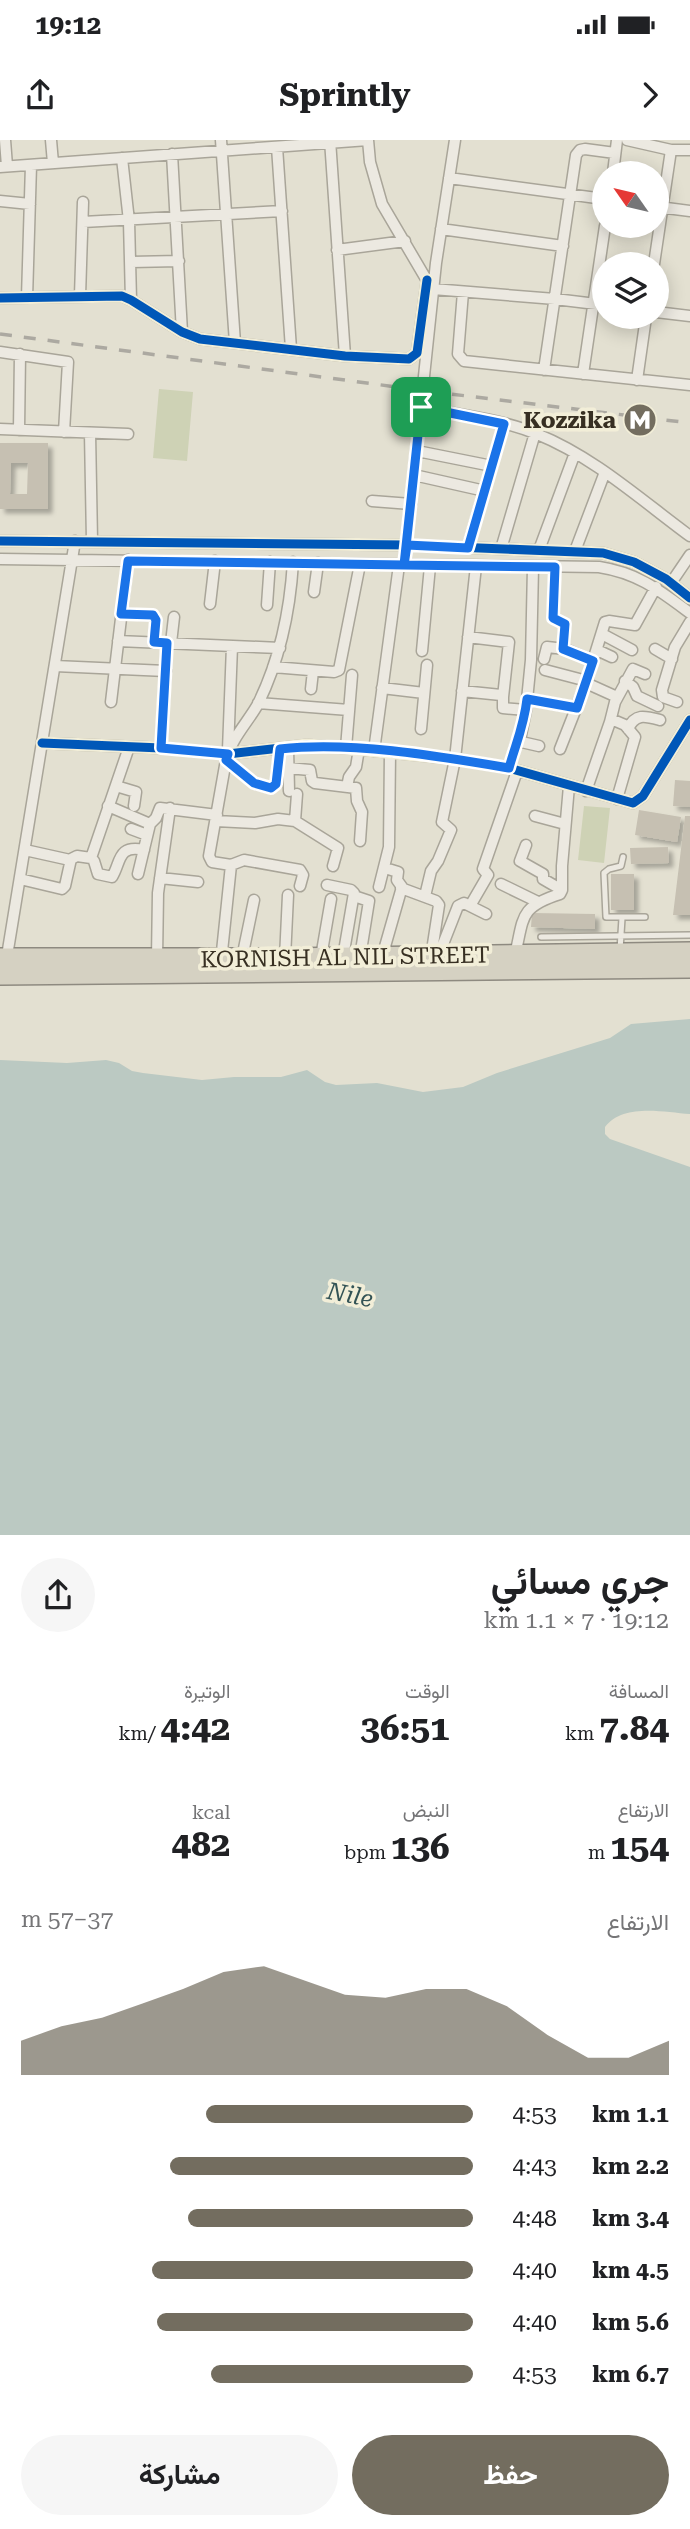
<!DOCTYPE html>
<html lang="ar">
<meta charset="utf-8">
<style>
body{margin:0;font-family:"Roboto Serif",Vazirmatn,serif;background:#f6f6f6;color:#202124;direction:rtl;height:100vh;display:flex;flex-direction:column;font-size:26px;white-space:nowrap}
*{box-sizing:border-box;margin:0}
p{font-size:23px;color:#757577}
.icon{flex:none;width:38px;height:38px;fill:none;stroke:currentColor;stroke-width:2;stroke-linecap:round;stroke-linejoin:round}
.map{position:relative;height:1395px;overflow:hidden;direction:ltr}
.drawer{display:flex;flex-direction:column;background:#fff;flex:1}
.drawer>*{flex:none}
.needle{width:46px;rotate:304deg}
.buttons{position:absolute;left:592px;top:21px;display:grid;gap:14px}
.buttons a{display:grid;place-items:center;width:77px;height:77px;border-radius:50%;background:#fff;box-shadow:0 4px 18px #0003;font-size:35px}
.pin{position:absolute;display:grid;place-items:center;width:60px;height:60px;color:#fff;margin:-30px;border-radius:14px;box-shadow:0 4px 10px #0006}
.round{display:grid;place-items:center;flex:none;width:74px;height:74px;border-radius:37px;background:#f6f6f6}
.head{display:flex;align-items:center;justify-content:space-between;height:119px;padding:0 21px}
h1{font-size:38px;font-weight:700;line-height:52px}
.stats{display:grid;grid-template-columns:repeat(3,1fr);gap:10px;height:119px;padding:7px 21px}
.stats div{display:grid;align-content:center}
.stats b{font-size:35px;font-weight:700}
.stats small{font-size:19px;font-weight:400}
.stats p{font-size:19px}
.chart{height:196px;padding:14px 21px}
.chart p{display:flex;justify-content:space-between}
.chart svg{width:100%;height:126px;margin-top:7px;fill:#736d5f;opacity:.7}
.cta{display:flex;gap:14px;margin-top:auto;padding:14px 21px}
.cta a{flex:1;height:80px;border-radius:42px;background:#736d5f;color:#fff;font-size:28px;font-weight:700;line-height:80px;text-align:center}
.cta a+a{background:#f6f6f6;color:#202124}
ul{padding:0 21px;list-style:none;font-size:23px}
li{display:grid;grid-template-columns:112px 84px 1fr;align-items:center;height:52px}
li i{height:18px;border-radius:9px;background:#736d5f}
.status{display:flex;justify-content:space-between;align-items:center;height:49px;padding:0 35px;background:#fff;direction:ltr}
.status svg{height:19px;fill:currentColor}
header{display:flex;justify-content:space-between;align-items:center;height:91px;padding:0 21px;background:#fff;font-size:32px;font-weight:700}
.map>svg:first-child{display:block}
.green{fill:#ced2b5}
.water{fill:#bbc9c2}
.building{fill:#c6c0b2;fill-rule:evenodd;filter:url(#shadow)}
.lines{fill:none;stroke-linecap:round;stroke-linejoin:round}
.lane-casing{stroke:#a9a599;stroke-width:8}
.street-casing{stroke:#a9a599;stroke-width:13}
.highway-casing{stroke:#8e8a80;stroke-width:22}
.lane{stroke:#ece9e1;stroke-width:5}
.street{stroke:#ece9e1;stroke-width:10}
.highway{stroke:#d5d1c2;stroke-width:19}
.rail{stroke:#aca9a1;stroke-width:3.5;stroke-dasharray:12 12;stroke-linecap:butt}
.cycleway-casing{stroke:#f2eed8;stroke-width:13}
.cycleway{stroke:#0057b8;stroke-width:9}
.route-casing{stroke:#fff;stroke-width:14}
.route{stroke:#1a73e8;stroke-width:9}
.labels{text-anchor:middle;stroke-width:7;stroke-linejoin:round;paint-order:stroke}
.poi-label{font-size:23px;font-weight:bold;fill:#372f22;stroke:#f2eed8;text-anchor:end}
.street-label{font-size:23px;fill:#372f22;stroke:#f2eed8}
.water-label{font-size:24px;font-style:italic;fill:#335355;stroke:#f2eed8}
</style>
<div class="status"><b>19:12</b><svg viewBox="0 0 49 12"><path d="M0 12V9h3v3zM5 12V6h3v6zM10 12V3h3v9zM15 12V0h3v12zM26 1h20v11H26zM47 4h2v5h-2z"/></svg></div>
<header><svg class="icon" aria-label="forward" viewBox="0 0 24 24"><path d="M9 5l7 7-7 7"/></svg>Sprintly<svg class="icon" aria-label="share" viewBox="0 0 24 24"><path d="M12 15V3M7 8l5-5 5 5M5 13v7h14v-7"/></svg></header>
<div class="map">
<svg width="690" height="1395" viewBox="0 0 690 1395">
<defs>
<filter id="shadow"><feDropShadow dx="4.5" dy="4.5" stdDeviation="2" flood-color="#0004"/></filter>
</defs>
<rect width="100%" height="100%" fill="#e3e0d1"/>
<path class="green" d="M159,249L193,252L187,321L153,318Z
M584,666L610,668L604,723L578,720Z"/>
<path class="water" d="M690,879V974C663,972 623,963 605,987V994L610,999L690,1027V1395H0V920L67,923L106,920L119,923L132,931L143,933L202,940L234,937H281L307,930L325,942L336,945L377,943L423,952L463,947L497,933L610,898L631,884Z"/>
<path class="building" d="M0,303H48V369H0ZM11,323H28L27,354H10Z
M675,640L690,641V667L673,666Z
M639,670L681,677L677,702L635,695Z
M685,676H690V775H673Z
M668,707L669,723L631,724L630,708Z
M611,734H634V770H611Z
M532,773L595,774V789L531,787Z"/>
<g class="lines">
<defs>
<path id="lane" d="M623,717L621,726L609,729L604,733L606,777H645
M541,797L690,795
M620,810L622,778"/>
<path id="street" d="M5,0L7,26
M51,0L53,23
M221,0L235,203
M330,0L345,216
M368,0L370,22L382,64L429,144
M627,0L671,10H690
M277,7L291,209
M172,14L182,192
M122,18L129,81L131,160
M0,27L368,0
M613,33L617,0
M449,38L604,59
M0,61L30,64
M659,67L690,71
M83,82L282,71
M441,89L563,106
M337,110L405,101
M131,122L179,121
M654,124L671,10
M433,149L555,159L604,165
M463,152L458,214L464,221L690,245
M80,156L83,62
M0,158L122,156L131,160L182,192L200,199L345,216L409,219L417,213L427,140
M27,158L31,25
M656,172L690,176
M0,212L68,222L64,292
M544,230L576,15L580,10L585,9L615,13
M583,234L605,86
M637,240L646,177
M421,267C459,275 501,279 537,294C594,317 641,360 690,396
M0,289L128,294
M19,290L20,214
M90,293L92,401
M417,311L492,326
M414,335L485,351
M372,361L411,364
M0,401L407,405L603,413L634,422L666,439L690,458
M468,407L504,284
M501,409L535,293
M539,410L575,313
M575,411L605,332
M0,419L599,427C638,433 659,450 690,473
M404,425L436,123L455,0
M555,427L553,478L565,484L563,509
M671,443L690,415
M314,452L318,423
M210,464L215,421
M267,465L270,422
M121,474L153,475L156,480L154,502
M602,494L632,510
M468,497L509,502L503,557
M118,501L280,508
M171,503L174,477
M655,509L672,519
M597,510L612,517
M422,511L430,426
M544,519L547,507L565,509L593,521
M55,526L166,531
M273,527L334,532L339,530L360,424
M545,530L587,541
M625,541L633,547L637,556L658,566
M586,543L617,557
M382,548L424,553
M311,549L313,531
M462,551L501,555L503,557V568L526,570
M527,559L577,568
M111,562L128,420
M677,562L663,557L662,550L675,507L690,482
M258,563L349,570
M611,579L625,585L635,597L617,659
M421,589L427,525
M628,589C635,573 645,576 660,580
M517,601L539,606
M42,603L161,608L228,614L307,605L346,608L455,619L509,628L633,663L643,656L690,580
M161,608L167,503
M288,608L289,651
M346,608L352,535
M560,609L586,543L605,482L609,481L635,485L656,447
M228,610L232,506
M374,611L399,425
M226,620L254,643L271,648L276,644L280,609
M288,628L310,630L312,641L315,643L356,648L357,661L362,672L360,701
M509,628L517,601L521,595L526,570L531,520L533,427
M116,646L136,652L134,666
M347,647L349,637L356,627L359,609
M586,651L610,582L615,562L633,529L645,534
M108,666L150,684
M535,676L565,684
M216,681L255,683L278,679L295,681L338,708L333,726
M295,681L297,654
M131,689L147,695
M526,705L520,721L543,734V739L562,750
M25,710L70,720
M91,718L94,721L98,734L112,737C121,723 117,704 144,710
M231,725L244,720L300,730L303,735L300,746
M138,734L150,684L156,678L160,668L217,675
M160,738L198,742
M20,739L62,749L65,746L71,719L77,716L91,718L129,607
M501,744L538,762
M327,745L351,750L354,753L343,817
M379,747L389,707L390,612
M401,748L436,761L439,765L431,817
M354,756L369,761L360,817
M425,756L431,731L438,721L451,690L442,682L455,619L476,426
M470,766L488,735L483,729L517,631
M515,815C524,777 519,767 560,754L562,750V726L569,646
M321,817L331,759
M382,817L402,747L397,740L398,732L385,728
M438,817L458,766L464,763L486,774
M157,818L158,753L170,668
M242,818L254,760
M285,818L288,755
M221,821L231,725L212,722L209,716L226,620C231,599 248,582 258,564C280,519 290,472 293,422
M6,822L75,401"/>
<path id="highway" d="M0,818H285L690,812
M0,835L690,828"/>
</defs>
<use href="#lane" class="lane-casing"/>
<use href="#street" class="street-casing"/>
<use href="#highway" class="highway-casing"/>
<use href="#lane" class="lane"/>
<use href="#street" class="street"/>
<use href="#highway" class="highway"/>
<path class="rail" d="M0,194L434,252L690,283"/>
<defs>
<path id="cycleway" d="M0,158L122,156L131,160L182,192L200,199L345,216L409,219L417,213L427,140
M0,401L407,405L603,413L634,422L666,439L690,458
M42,603L161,608L228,614L307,605L346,608L455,619L509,628L633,663L643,656L690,580"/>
</defs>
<use href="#cycleway" class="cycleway-casing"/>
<use href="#cycleway" class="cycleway"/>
</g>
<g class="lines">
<defs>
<path id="route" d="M421,267L404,425L128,421L121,474L153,475L156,480L154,502L167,503L161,608L228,614L226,620L254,643L271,648L276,644L280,609C352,601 438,616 509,628C516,603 524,586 527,559L577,568L593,521L563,509L565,484L553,478L555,427L404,425L407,405L468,408L504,284L421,267"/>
</defs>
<use href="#route" class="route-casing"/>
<use href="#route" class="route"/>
</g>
<defs>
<symbol id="metro-disc" viewBox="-11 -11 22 22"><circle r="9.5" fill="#736d5f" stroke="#f2eed8"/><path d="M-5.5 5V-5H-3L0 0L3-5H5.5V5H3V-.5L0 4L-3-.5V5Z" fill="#fff"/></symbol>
</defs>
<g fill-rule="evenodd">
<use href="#metro-disc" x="621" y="261" width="38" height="38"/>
</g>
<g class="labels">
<g class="poi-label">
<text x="616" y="288">Kozzika</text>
</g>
<g class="street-label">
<text transform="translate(345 817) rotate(-1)" y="8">KORNISH AL NIL STREET</text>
</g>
<g class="water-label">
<text transform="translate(350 1155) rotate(11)" y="8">Nile</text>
</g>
</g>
</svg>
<div class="buttons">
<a><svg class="needle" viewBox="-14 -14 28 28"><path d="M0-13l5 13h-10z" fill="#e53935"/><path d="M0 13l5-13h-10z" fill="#757577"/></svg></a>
<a><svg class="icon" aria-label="layers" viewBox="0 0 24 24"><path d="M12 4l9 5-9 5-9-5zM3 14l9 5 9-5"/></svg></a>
</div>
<div class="pin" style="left:421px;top:267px;background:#1e9e55"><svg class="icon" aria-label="arrive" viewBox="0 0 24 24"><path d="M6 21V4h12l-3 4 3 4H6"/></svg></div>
</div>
<section class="drawer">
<div class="head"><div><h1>جري مسائي</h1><p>19:12 · 7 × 1.1 km</p></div><a class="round"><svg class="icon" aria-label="share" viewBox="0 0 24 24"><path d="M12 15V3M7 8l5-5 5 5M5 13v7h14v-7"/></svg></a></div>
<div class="stats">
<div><p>المسافة</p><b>7.84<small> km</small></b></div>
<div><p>الوقت</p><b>36:51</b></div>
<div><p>الوتيرة</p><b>4:42<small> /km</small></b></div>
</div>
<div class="stats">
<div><p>الارتفاع</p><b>154<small> m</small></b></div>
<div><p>النبض</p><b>136<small> bpm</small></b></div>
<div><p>kcal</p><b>482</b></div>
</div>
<div class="chart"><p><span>الارتفاع</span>37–57 m</p>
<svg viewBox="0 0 160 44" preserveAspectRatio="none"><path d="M0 44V32L10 27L20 24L30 19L40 14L50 8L60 6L70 11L80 16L90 17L100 14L110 14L120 20L130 30L140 38L150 38L160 32V44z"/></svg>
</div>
<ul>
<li><b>1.1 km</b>4:53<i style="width:59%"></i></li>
<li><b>2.2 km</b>4:43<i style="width:67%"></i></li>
<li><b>3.4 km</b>4:48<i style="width:63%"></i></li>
<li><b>4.5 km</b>4:40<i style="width:71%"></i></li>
<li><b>5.6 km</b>4:40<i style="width:70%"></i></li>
<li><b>6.7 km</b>4:53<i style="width:58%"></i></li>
</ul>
<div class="cta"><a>حفظ</a><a>مشاركة</a></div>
</section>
